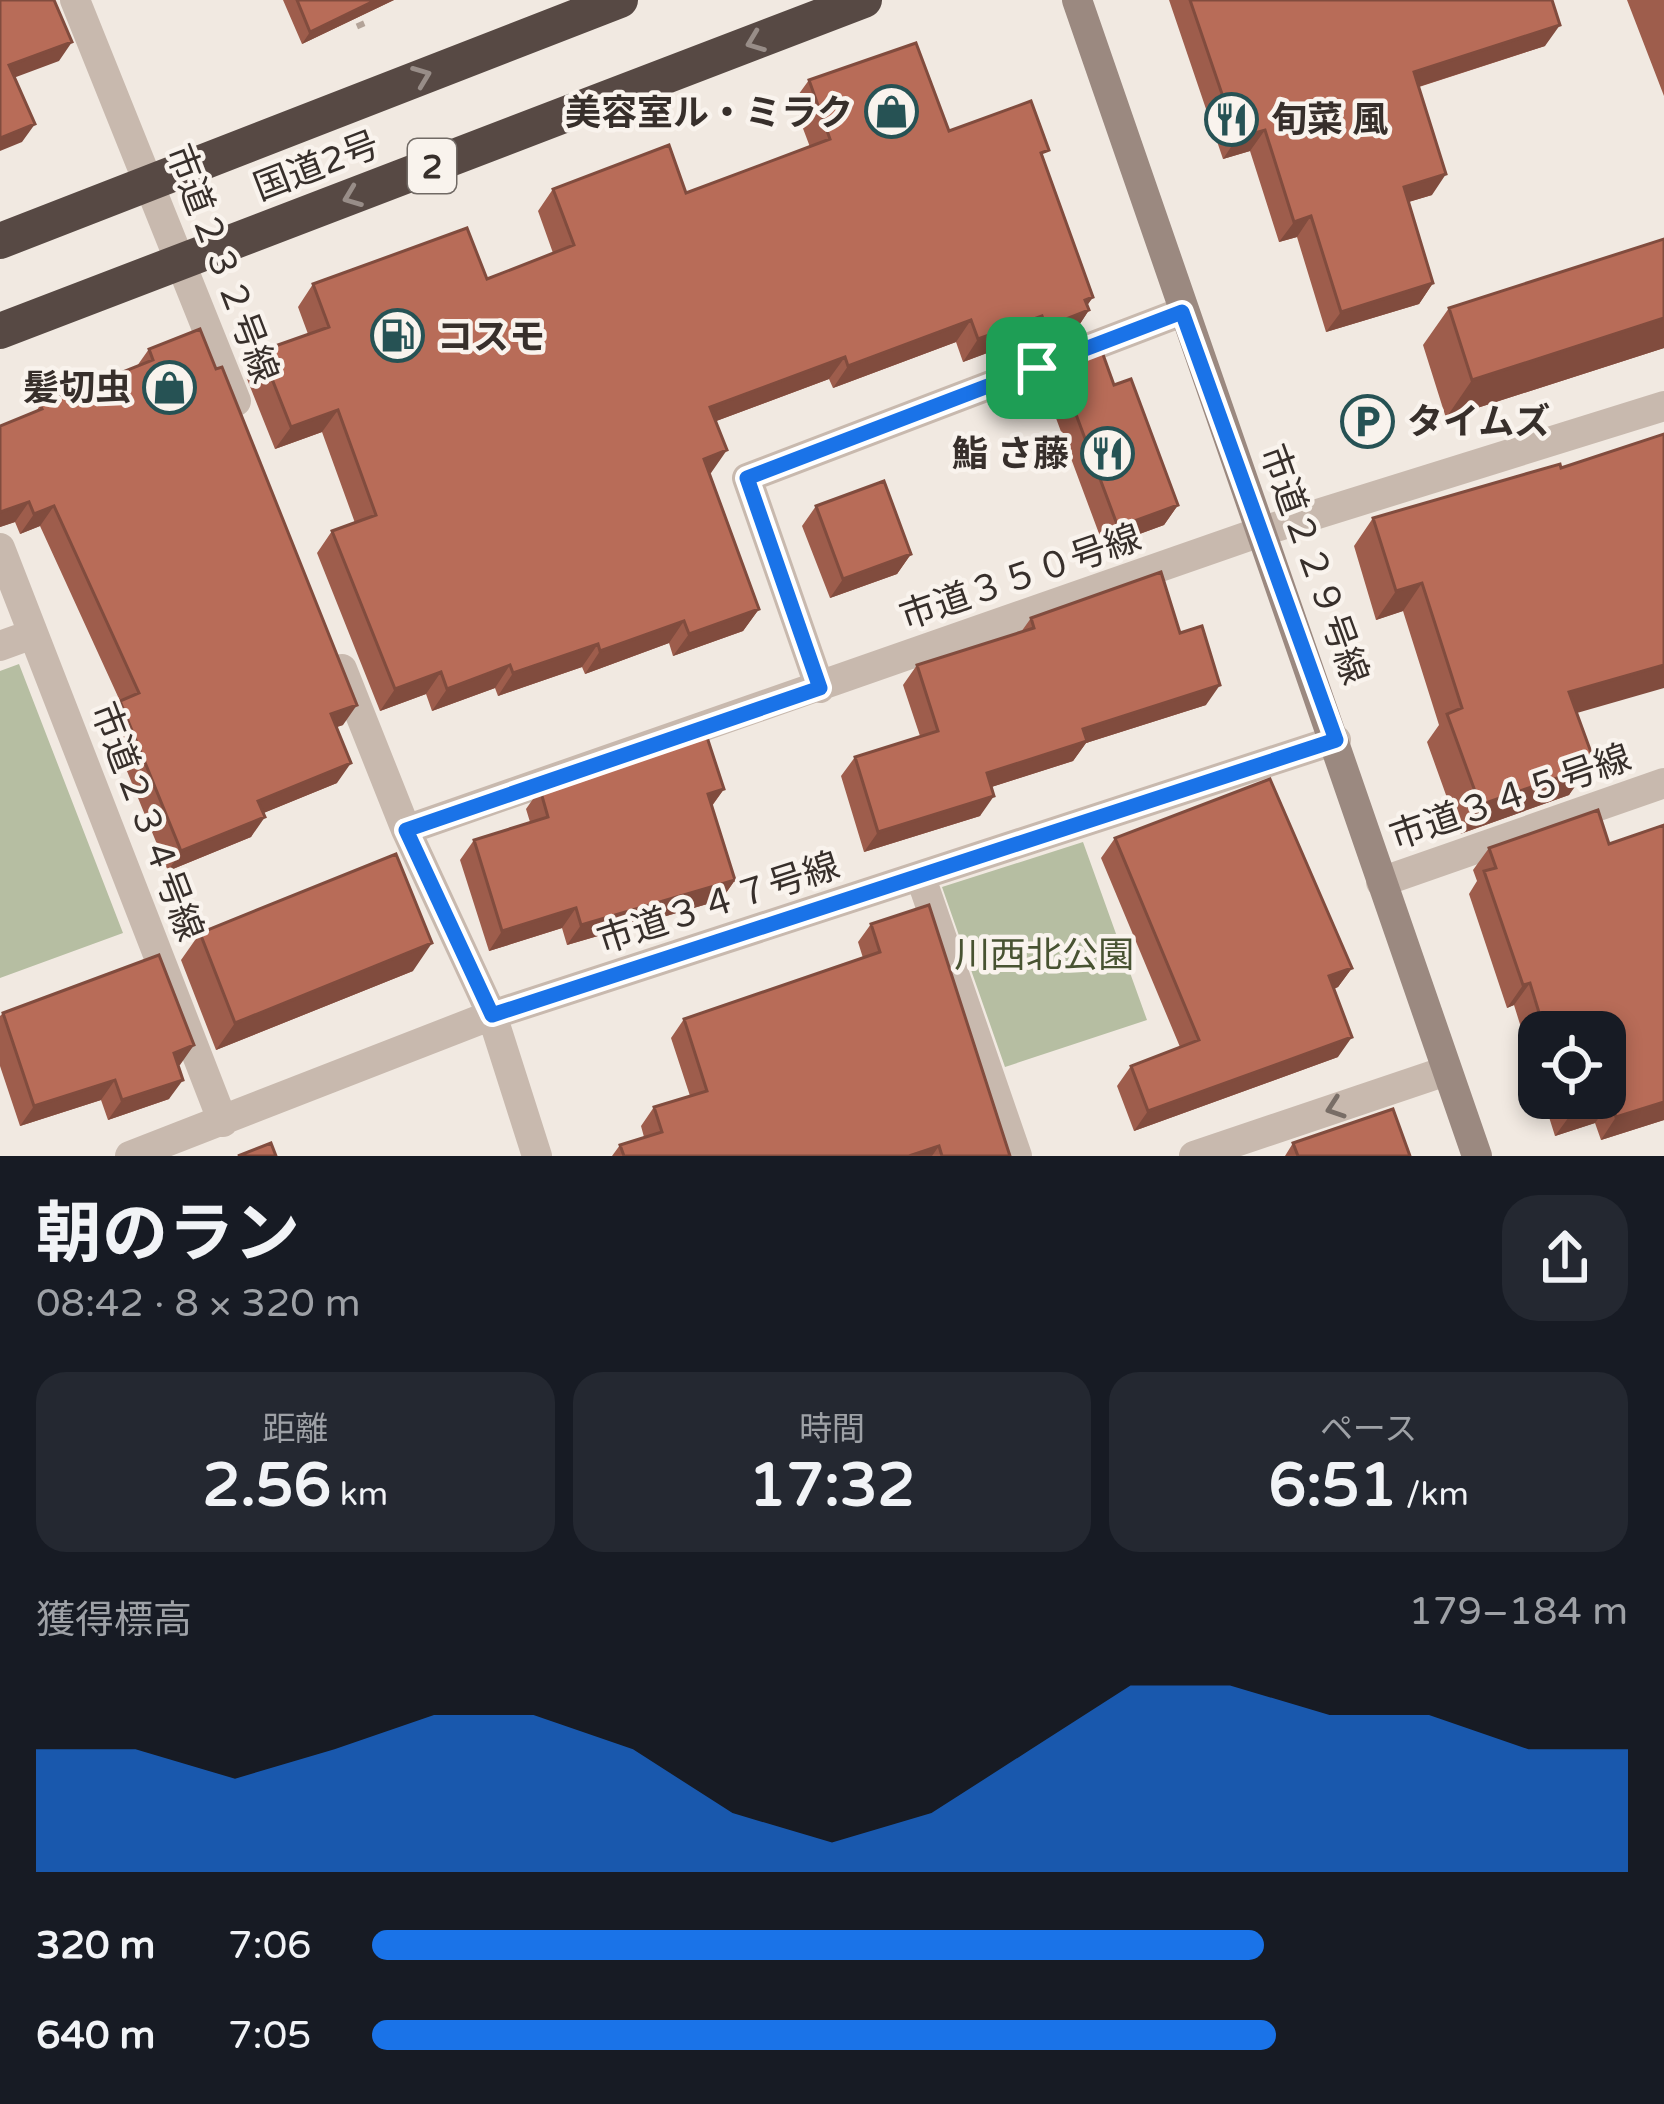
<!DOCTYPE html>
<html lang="ja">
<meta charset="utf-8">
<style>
body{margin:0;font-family:"Varela Round","Noto Sans JP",sans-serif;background:#242831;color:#f1f3f6;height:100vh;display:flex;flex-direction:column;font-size:45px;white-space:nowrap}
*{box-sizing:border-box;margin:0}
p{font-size:39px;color:#9ea1a6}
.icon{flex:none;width:66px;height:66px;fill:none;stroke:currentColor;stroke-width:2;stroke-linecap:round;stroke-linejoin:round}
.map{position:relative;height:1156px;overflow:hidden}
.drawer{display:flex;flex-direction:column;background:#171b24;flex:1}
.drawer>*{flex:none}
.fabs{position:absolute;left:1518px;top:1011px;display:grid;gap:24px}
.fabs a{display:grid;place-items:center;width:108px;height:108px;border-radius:24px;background:#171b24;box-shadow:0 6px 18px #0003;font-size:60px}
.pin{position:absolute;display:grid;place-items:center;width:102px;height:102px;color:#fff;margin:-51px;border-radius:24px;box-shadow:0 6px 18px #0006}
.round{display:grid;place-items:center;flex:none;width:126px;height:126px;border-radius:36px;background:#242831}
.headline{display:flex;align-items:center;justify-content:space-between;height:204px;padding:0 36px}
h1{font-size:66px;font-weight:700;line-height:90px}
.figures{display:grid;grid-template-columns:repeat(3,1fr);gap:18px;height:204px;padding:12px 36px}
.figures div{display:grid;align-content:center;border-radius:30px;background:#242831;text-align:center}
.figures b{font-size:60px;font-weight:700}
.figures small{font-size:33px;font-weight:400}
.figures p{font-size:33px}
.chart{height:336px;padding:24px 36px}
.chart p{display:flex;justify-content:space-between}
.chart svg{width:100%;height:216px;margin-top:12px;fill:#1a73e8;opacity:.7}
ul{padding:0 36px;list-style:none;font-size:39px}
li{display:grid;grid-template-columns:192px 144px 1fr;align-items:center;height:90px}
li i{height:30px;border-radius:15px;background:#1a73e8}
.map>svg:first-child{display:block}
.green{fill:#b6bea2}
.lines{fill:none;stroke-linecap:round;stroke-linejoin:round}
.path{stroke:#b3a398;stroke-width:8;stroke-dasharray:6 6;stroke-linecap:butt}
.street{stroke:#c8b9ae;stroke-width:30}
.secondary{stroke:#9b8980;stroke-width:30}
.highway{stroke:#574944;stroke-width:36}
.wall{fill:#9e5d4c}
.shaded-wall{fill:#814c3e}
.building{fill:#b86c58;stroke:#814c3e;stroke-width:3}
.oneway{stroke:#988d88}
.oneway2{stroke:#786d66}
.route-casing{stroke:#fff;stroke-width:24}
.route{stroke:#1a73e8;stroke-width:15}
.labels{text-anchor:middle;stroke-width:9;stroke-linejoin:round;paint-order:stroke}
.shield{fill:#f9f3ed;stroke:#716a65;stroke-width:3}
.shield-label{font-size:33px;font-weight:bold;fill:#372f2b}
.poi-label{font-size:36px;font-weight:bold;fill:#372f2b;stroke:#f9f3ed;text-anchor:end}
.street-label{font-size:36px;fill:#372f2b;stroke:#f9f3ed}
.park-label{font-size:36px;fill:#485332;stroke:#f9f3ed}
</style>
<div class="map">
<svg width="1664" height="1156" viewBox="0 0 1664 1156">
<rect width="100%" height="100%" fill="#f1e9e1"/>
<path class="green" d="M19,664L123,933L0,978V671Z
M1083,842L1147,1020L1005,1067L942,887Z"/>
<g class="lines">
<path class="path" d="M350,0L364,33"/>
<path class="street" d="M75,0L236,401
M0,548L223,1122
M0,646L33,634
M342,669L406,830L492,1015L537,1156
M820,688L747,478L1182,312
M406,830L1263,531L1664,406
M921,878L1017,1156
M1381,882L1664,783
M130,1156L492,1015L1336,740
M1194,1156L1446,1071"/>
<path class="secondary" d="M1077,0L1477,1156"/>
<path class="highway" d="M0,241L620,0
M0,331L864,0"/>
</g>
<path class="wall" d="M283,0H394L302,44Z
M1169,0H1552L1545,46L1419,87L1432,195L1408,202L1433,283L1419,304L1326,332L1297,237L1279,242L1250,151L1223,159Z
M1627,0H1664V96Z
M809,80L949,131L1043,158L1093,297L1087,305L1089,310L1074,333L1030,349L1027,338L963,362L956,342L833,388L829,379L716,421L711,473L709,474L759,609L743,631L673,656L669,643L585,674L582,667L498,696L495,688L432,711L426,694L380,711L317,553L332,531L355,523L322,432L275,449L245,374L261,351L308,334L298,307L313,284L487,279L553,253L538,211L553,189L686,193L810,147L793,102Z
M1664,239V348L1446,418L1423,345L1449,308Z
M149,349L343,725L336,727L337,783L263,813L251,837L168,871L106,720L120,701L40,526L20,534L15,522L0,527V426L36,412L40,405L137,366Z
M1058,366L1114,385L1178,505L1164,525L1104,547L1044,386Z
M816,506L911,554L897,574L830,598L802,526Z
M1373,518L1576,713L1592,755L1569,795L1460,834L1427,742L1439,725L1403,611L1376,620L1354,546Z
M1031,618L1180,633L1206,705L1086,743L1073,761L991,787L980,816L864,852L841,776L855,757L920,736L903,685L917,665L1021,632Z
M540,789H724L712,806L735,880L721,900L567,945L562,928L489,951L460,860L474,840L530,822L526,809Z
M1664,825V1120L1601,1140L1595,1123L1555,1136L1543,1098H1605V1032H1539V1085L1514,1005L1507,1008L1469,894L1477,881L1473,870L1489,848L1609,844Z
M1115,838L1352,968L1338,987L1334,989L1338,1057L1134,1131L1117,1086L1131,1066L1180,1047L1101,858Z
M871,924L1010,1156H612L620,1145L644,1137L641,1126L654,1107L690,1096L671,1038L684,1019L863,958L858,942Z
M200,933L413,971L216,1050L181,960Z
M3,1013L194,1045L178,1065L169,1099L108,1120L101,1100L20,1126L0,1066V1016Z
M1293,1143L1410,1156H1285Z"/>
<path class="shaded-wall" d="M376,0H394L302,44L310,32Z
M1560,25L1545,46L1399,93L1414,72Z
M72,42L59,61L0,83L9,65Z
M35,124L22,142L0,151V138Z
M1265,130L1250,151L1223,159L1237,138Z
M1446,174L1432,195L1389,208L1404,187Z
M1311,216L1297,237L1279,242L1294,222Z
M1433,283L1419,304L1326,332L1341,312Z
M1093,297L1082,313L1089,310L1074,333L1030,349L1046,327L1085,300Z
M1042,316L1027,338L963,362L978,339Z
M1664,318V348L1446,418L1472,380Z
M971,320L956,342L833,388L848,366Z
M845,357L829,379L695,429L710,407Z
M338,410L322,432L275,449L291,427Z
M727,450L711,473L688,481L704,459Z
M29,502L15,522L0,527V512Z
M1178,505L1164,525L1104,547L1118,527Z
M54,506L40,526L20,534L34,514Z
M911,554L897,574L830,598L843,579Z
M1422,583L1403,611L1376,620L1396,591Z
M759,609L743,631L673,656L689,634Z
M684,621L669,643L585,674L600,651Z
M598,644L582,667L498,696L513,673Z
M510,665L495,688L432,711L447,689Z
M1664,665V688L1549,721L1569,692Z
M441,672L426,694L380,711L395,689Z
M1220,685L1206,705L1086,743L1073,761L973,793L987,773L1083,729Z
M357,705L343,725L317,734L331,714Z
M1592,755L1581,770L1589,767L1569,795L1460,834L1480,805Z
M351,763L337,783L244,821L258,801Z
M724,789L710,808L708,794Z
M994,796L980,816L864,852L878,832Z
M265,817L251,837L168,871L181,851Z
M735,880L721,900L567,945L581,925Z
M576,908L562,928L489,951L502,931Z
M432,943L413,971L216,1050L235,1023Z
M1352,968L1338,987L1315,996L1329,976Z
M1530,983L1514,1005L1507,1008L1523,985Z
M1352,1037L1338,1057L1134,1131L1148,1111Z
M194,1045L180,1065L160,1073L174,1053Z
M115,1080L101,1100L20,1126L34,1106Z
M183,1080L169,1099L108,1120L122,1100Z
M1611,1101L1595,1123L1555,1136L1571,1114Z
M1664,1102V1120L1601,1140L1616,1117Z
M939,1146L932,1156H909Z"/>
<path class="building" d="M0,0H54L72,42L9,65L35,124L0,138Z
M297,0H376L310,32Z
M1190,0H1552L1560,25L1414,72L1446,174L1404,187L1433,283L1341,312L1311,216L1294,222L1265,130L1237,138Z
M916,43L949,131L1031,101L1049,150L1041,153L1093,297L1085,300L1089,310L1046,327L1042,316L978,339L971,320L848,366L845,357L710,407L727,450L704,459L759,609L689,634L684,621L600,651L598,644L513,673L510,665L447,689L441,672L395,689L332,531L376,515L338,410L291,427L261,351L329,327L313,284L467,228L487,279L574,245L553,189L669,145L686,193L830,139L809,80Z
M1664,239V318L1472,380L1449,308Z
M200,329L216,369L222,367L357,705L331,714L351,763L258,801L265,817L181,851L120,701L139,693L54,506L34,514L29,502L0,512V426L42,409L40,405L153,360L149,349Z
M1101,349L1114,385L1131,379L1178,505L1118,527L1058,366Z
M1664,434V665L1569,692L1592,755L1586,757L1589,767L1480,805L1447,714L1462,708L1422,583L1396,591L1373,518L1560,464L1561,468Z
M884,481L911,554L843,579L816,506Z
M1161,572L1180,633L1202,626L1220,685L1083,729L1087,741L987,773L994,796L878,832L855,757L938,731L917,665L1034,628L1031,618Z
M705,731L724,789L708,794L735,880L581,925L576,908L502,931L474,840L548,817L540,789Z
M1270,779L1352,968L1329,976L1352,1037L1148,1111L1131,1066L1199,1040L1115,838Z
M1598,810L1609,844L1664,825V1102L1616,1117L1611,1101L1571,1114L1566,1098H1605V1032H1545L1530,983L1523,985L1484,871L1496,868L1489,848Z
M396,854L432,943L235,1023L200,933Z
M929,905L1010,1156H942L939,1146L909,1156H624L620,1145L662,1132L654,1107L707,1091L684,1019L880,952L871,924Z
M159,955L194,1045L174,1053L183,1080L122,1100L115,1080L34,1106L3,1013Z
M1393,1109L1410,1156H1298L1293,1143Z
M271,1143L276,1156H238Z"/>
<defs><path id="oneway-chevron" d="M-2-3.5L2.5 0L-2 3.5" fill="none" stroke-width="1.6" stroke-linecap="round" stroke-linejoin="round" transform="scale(3)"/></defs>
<g class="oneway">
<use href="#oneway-chevron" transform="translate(755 42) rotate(159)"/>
<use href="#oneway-chevron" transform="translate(422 76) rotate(-21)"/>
<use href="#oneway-chevron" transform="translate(352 197) rotate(159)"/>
</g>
<use class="oneway2" href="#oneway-chevron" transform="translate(1335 1108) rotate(161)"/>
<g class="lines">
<defs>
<path id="route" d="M1182,312L1336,740L492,1015L406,830L820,688L747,478Z"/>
</defs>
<use href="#route" class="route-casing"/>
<use href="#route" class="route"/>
</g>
<defs>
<symbol id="shop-ring" viewBox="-11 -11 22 22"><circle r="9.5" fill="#f9f3ed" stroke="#265254" stroke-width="1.5"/><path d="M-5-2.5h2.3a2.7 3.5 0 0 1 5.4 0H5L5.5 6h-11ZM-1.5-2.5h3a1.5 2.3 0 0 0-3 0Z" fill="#265254"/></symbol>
<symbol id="restaurant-ring" viewBox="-11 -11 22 22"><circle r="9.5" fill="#f9f3ed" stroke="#265254" stroke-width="1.5"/><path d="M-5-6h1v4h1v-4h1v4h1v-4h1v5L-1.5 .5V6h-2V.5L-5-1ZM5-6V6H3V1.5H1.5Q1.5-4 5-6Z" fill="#265254"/></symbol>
<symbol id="fuel-ring" viewBox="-11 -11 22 22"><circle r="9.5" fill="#f9f3ed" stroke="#265254" stroke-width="1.5"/><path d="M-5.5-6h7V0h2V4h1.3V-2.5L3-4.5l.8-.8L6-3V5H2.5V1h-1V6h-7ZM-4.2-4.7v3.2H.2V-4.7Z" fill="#265254"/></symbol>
<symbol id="parking-ring" viewBox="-11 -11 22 22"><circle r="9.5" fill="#f9f3ed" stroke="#265254" stroke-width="1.5"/><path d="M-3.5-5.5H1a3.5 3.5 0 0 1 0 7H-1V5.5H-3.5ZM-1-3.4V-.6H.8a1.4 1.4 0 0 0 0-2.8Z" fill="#265254"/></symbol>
</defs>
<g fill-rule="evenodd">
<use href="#shop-ring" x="862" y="82" width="59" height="59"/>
<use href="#restaurant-ring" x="1202" y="90" width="59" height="59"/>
<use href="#fuel-ring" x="368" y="306" width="59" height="59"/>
<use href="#shop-ring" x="140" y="358" width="59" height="59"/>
<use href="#parking-ring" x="1338" y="392" width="59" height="59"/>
<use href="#restaurant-ring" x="1078" y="424" width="59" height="59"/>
</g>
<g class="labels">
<rect class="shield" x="408" y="139" width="48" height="54" rx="9"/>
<g class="shield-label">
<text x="432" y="178">2</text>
</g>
<g class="poi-label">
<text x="853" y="125">美容室ル・ミラク</text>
<text x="1271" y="132" text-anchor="start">旬菜 風</text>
<text x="437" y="349" text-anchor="start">コスモ</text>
<text x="131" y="400">髪切虫</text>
<text x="1407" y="434" text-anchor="start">タイムズ</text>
<text x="1069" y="466">鮨 さ藤</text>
</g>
<g class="street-label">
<text transform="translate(316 165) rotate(-21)" y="13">国道2号</text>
<text transform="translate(223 263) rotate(69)" y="13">市道２３２号線</text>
<text transform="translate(1315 564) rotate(70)" y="13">市道２２９号線</text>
<text transform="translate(1020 576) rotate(-19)" y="13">市道３５０号線</text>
<text transform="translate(1510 796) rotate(-19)" y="13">市道３４５号線</text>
<text transform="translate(148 821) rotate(69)" y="13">市道２３４号線</text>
<text transform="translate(718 902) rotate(-18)" y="13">市道３４７号線</text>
</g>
<g class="park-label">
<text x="1044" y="967">川西北公園</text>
</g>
</g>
</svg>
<div class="fabs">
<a><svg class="icon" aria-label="locate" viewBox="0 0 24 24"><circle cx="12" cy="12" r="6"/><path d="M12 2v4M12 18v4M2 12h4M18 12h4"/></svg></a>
</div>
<div class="pin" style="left:1037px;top:368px;background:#1e9e55"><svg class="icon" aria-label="arrive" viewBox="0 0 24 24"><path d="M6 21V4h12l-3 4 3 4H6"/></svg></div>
</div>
<section class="drawer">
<div class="headline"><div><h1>朝のラン</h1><p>08:42 · 8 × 320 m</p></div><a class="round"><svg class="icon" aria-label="share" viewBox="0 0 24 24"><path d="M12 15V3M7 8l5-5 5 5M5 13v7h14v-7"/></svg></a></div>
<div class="figures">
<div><p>距離</p><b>2.56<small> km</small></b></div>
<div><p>時間</p><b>17:32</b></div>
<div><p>ペース</p><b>6:51<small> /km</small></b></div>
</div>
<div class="chart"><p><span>獲得標高</span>179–184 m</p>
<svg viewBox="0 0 160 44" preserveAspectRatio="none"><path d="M0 44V19L10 19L20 25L30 19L40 12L50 12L60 19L70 32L80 38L90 32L100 19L110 6L120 6L130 12L140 12L150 19L160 19V44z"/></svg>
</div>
<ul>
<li><b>320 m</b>7:06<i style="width:71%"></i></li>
<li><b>640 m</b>7:05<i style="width:72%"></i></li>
</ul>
</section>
